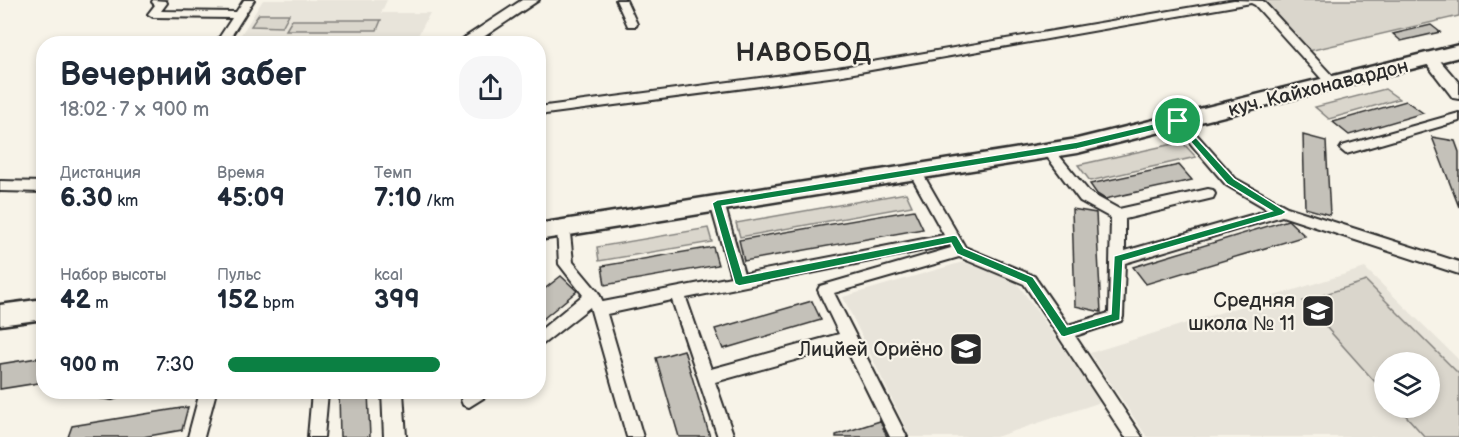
<!DOCTYPE html>
<html lang="ru">
<meta charset="utf-8">
<style>
body{margin:0;font-family:"Balsamiq Sans",sans-serif;background:#f6f6f7;color:#1f2937;height:100vh;display:flex;flex-direction:column;font-size:22px;white-space:nowrap}
*{box-sizing:border-box;margin:0}
p{font-size:20px;color:#747a83}
.icon{flex:none;width:33px;height:33px;fill:none;stroke:currentColor;stroke-width:2;stroke-linecap:round;stroke-linejoin:round}
.map{position:relative;flex:1;overflow:hidden}
.sheet{position:absolute;left:36px;top:36px;width:510px;height:363px;display:flex;flex-direction:column;background:#fff;border-radius:24px;box-shadow:0 3px 9px #0003}
.sheet>*{flex:none}
.fabs{position:absolute;left:1374px;top:352px;display:grid;gap:12px}
.fabs a{display:grid;place-items:center;width:66px;height:66px;border-radius:50%;background:#fff;box-shadow:0 3px 9px #0003;font-size:30px}
.pin{position:absolute;display:grid;place-items:center;width:51px;height:51px;color:#fff;margin:-26px;border:3px solid #fff;border-radius:50%;box-shadow:0 2px 6px #0007}
.round{display:grid;place-items:center;flex:none;width:63px;height:63px;border-radius:24px;background:#f6f6f7}
.head{display:flex;align-items:center;justify-content:space-between;height:102px;padding:0 24px}
h1{font-size:33px;font-weight:700;line-height:45px}
.figures{display:grid;grid-template-columns:repeat(3,1fr);gap:9px;height:102px;padding:6px 24px}
.figures div{display:grid;align-content:center}
.figures b{font-size:26px;font-weight:700}
.figures small{font-size:16px;font-weight:400}
.figures p{font-size:16px}
ul{padding:0 24px;list-style:none;font-size:20px}
li{display:grid;grid-template-columns:96px 72px 1fr;align-items:center;height:45px}
li i{height:15px;border-radius:8px;background:#0b8043}
.map>svg:first-child{display:block}
.built{fill:#e8e4da;fill-rule:evenodd}
.green{fill:#dad6cc;stroke:#82807c;stroke-width:1.5}
.building{fill:#c4c1b9;stroke:#2b2b2b;stroke-width:1.5}
.lines{fill:none;stroke-linecap:round;stroke-linejoin:round}
.street-casing{stroke:#2b2b2b;stroke-width:4}
.secondary-casing{stroke:#2b2b2b;stroke-width:4}
.primary-casing{stroke:#2b2b2b;stroke-width:5}
.street{fill:#f7f3e8;fill-rule:evenodd}
.secondary{fill:#f7f3e8;fill-rule:evenodd}
.primary{fill:#f7f3e8;fill-rule:evenodd}
.route{fill:#0b8043;stroke:#fff;stroke-width:1.5;fill-rule:evenodd}
.labels{text-anchor:middle;stroke-width:4.5;stroke-linejoin:round;paint-order:stroke}
.street-label{font-size:20px;fill:#2b2b2b;stroke:#f7f3e8}
.poi-label{font-size:20px;fill:#2b2b2b;stroke:#f7f3e8;text-anchor:end}
.district-label{font-size:26px;font-weight:bold;letter-spacing:1.5px;fill:#2b2b2b;stroke:#f7f3e8}
</style>
<div class="map">
<svg width="1459" height="437" viewBox="0 0 1459 437">
<rect width="100%" height="100%" fill="#f7f3e8"/>
<filter id="ink" filterUnits="userSpaceOnUse"><feTurbulence type="fractalNoise" baseFrequency=".0167" numOctaves="2"/><feDisplacementMap in="SourceGraphic" scale="12" xChannelSelector="R" yChannelSelector="G"/><feConvolveMatrix kernelMatrix="1 2 1 2 8 2 1 2 1" color-interpolation-filters="sRGB"/></filter>
<g filter="url(#ink)">
<path class="built" d="M263,0H387L381,13H430L414,43L235,44Z
M963,262L1015,280L1101,402L996,437H910L843,297Z
M1365,268L1459,360V437H1147L1090,353ZM1384,363H1430V408H1384Z"/>
<path class="green" d="M1264,0H1459V16L1309,51Z
M259,14H289L282,27L251,26Z
M292,20H381L377,30H286Z
M1385,89L1399,99L1329,119L1315,107Z
M1182,142L1196,157L1090,181L1078,165Z
M906,193L912,206L740,237L736,223Z
M708,228L712,242L599,261L597,247Z
M1366,281L1459,374V437H1425L1399,408H1430V363H1384V392L1303,301Z"/>
<path class="building" d="M1431,25L1440,32L1401,41L1393,34Z
M1406,101L1423,113L1349,135L1333,122Z
M1303,135L1326,141L1330,215L1305,208Z
M1432,137L1455,141L1459,152V207Z
M1179,165L1192,180L1105,199L1097,194L1090,184Z
M1072,209L1096,213L1101,312L1075,306Z
M914,210L923,229L744,261L739,240Z
M1288,220L1305,236L1146,284L1133,267Z
M713,247L718,265L605,285L602,266Z
M561,276L577,291L538,323V294Z
M812,301L821,320L723,349L715,329Z
M684,350L710,437H679L656,358Z
M44,357V382L0,389V364Z
M339,392H368L370,437H340Z
M188,407L182,430L143,437H68L72,426Z
M880,421L887,437H836V435Z"/>
<g class="lines">
<defs>
<path id="street" d="M153,0L166,1L167,3L161,11L236,12L244,0H254L226,44H215L232,18L153,17L148,14L155,5L152,2Z
M616,0H626L637,24L636,26H628Z
M1234,0L1263,1L1336,80L1338,83L1336,86H1328L1255,5L1251,3L837,76L538,115V107L837,68Z
M1459,113V121L1346,154L1340,149L1342,146Z
M1178,117L1182,118L1236,179L1287,207L1459,262V274L1282,216L1125,263L1123,317L1121,321L1075,336L1142,437H1125L1024,284L959,257L834,293L907,437H890L845,346L715,382L734,437H718L672,300L607,314L643,437H627L590,307L538,348V332L583,295L559,264L557,228L559,224H569L573,262L598,292L603,302L731,277L710,203L717,198L724,203L744,274L944,235L909,172L915,167L920,169L965,247L1034,276L1068,325L1109,313L1111,218L1080,201L1042,150L1044,147H1052L1090,193L1119,209L1208,189L1213,190L1215,194L1213,198L1125,219V251L1269,210L1226,185L1174,124L1172,121ZM950,245L951,248L820,286L818,290L839,334L711,369L686,298Z
M0,181L44,182V192L0,191Z
M96,392H120L118,397L112,399L98,397Z
M200,392H216L204,437H188Z
M312,392H328L324,437H308Z
M468,392H487L485,397L469,407L463,405L461,400Z"/>
<path id="secondary" d="M522,0H539L473,44H455Z
M1431,54L1436,56L1459,83V99L1453,98L1423,59Z
M382,392H403L406,437H384Z"/>
<path id="primary" d="M1459,45V57L1077,153L538,240V224L1077,139Z
M44,299V319L0,325V305Z"/>
</defs>
<use href="#street" class="street-casing"/>
<use href="#secondary" class="secondary-casing"/>
<use href="#primary" class="primary-casing"/>
<use href="#street" class="street"/>
<use href="#secondary" class="secondary"/>
<use href="#primary" class="primary"/>
</g>
</g>
<path class="route" d="M1178,118L1234,179L1287,212L1282,215L1123,261L1120,320L1064,337L1061,336L1026,283L957,254L951,243L739,286L735,284L712,203L717,200L1077,142ZM1176,125L1227,184L1272,211L1114,256L1111,314L1067,327L1033,277L964,248L957,236L954,235L743,276L722,206L1077,149Z"/>
<defs>
<symbol id="school-square" viewBox="-11 -11 22 22"><rect x="-9" y="-9" width="18" height="18" rx="4" fill="#2b2b2b" stroke="#f7f3e8"/><path d="M0-5L7-2L0 1L-7-2ZM-4 1L0 2.5L4 1V4Q0 6-4 4Z" fill="#fff"/></symbol>
</defs>
<g fill-rule="evenodd">
<use href="#school-square" x="1299" y="292" width="38" height="38"/>
<use href="#school-square" x="947" y="330" width="38" height="38"/>
</g>
<g class="labels">
<g class="street-label">
<text transform="translate(1318 87) rotate(-14)" y="7">куч. Кайхонавардон</text>
</g>
<g class="poi-label">
<text x="1295" y="307">Средняя<tspan x="1295" dy="23">школа № 11</tspan></text>
<text x="943" y="356">Лицйей Ориёно</text>
</g>
<g class="district-label">
<text x="804" y="61">НАВОБОД</text>
</g>
</g>
</svg>
<div class="fabs">
<a><svg class="icon" aria-label="layers" viewBox="0 0 24 24"><path d="M12 4l9 5-9 5-9-5zM3 14l9 5 9-5"/></svg></a>
</div>
<div class="pin" style="left:1178px;top:121px;background:#1e9e55"><svg class="icon" aria-label="arrive" viewBox="0 0 24 24"><path d="M6 21V4h12l-3 4 3 4H6"/></svg></div>
<section class="sheet">
<div class="head"><div><h1>Вечерний забег</h1><p>18:02 · 7 × 900 m</p></div><a class="round"><svg class="icon" aria-label="share" viewBox="0 0 24 24"><path d="M12 15V3M7 8l5-5 5 5M5 13v7h14v-7"/></svg></a></div>
<div class="figures">
<div><p>Дистанция</p><b>6.30<small> km</small></b></div>
<div><p>Время</p><b>45:09</b></div>
<div><p>Темп</p><b>7:10<small> /km</small></b></div>
</div>
<div class="figures">
<div><p>Набор высоты</p><b>42<small> m</small></b></div>
<div><p>Пульс</p><b>152<small> bpm</small></b></div>
<div><p>kcal</p><b>399</b></div>
</div>
<ul>
<li><b>900 m</b>7:30<i style="width:72%"></i></li>
</ul>
</section>
</div>
